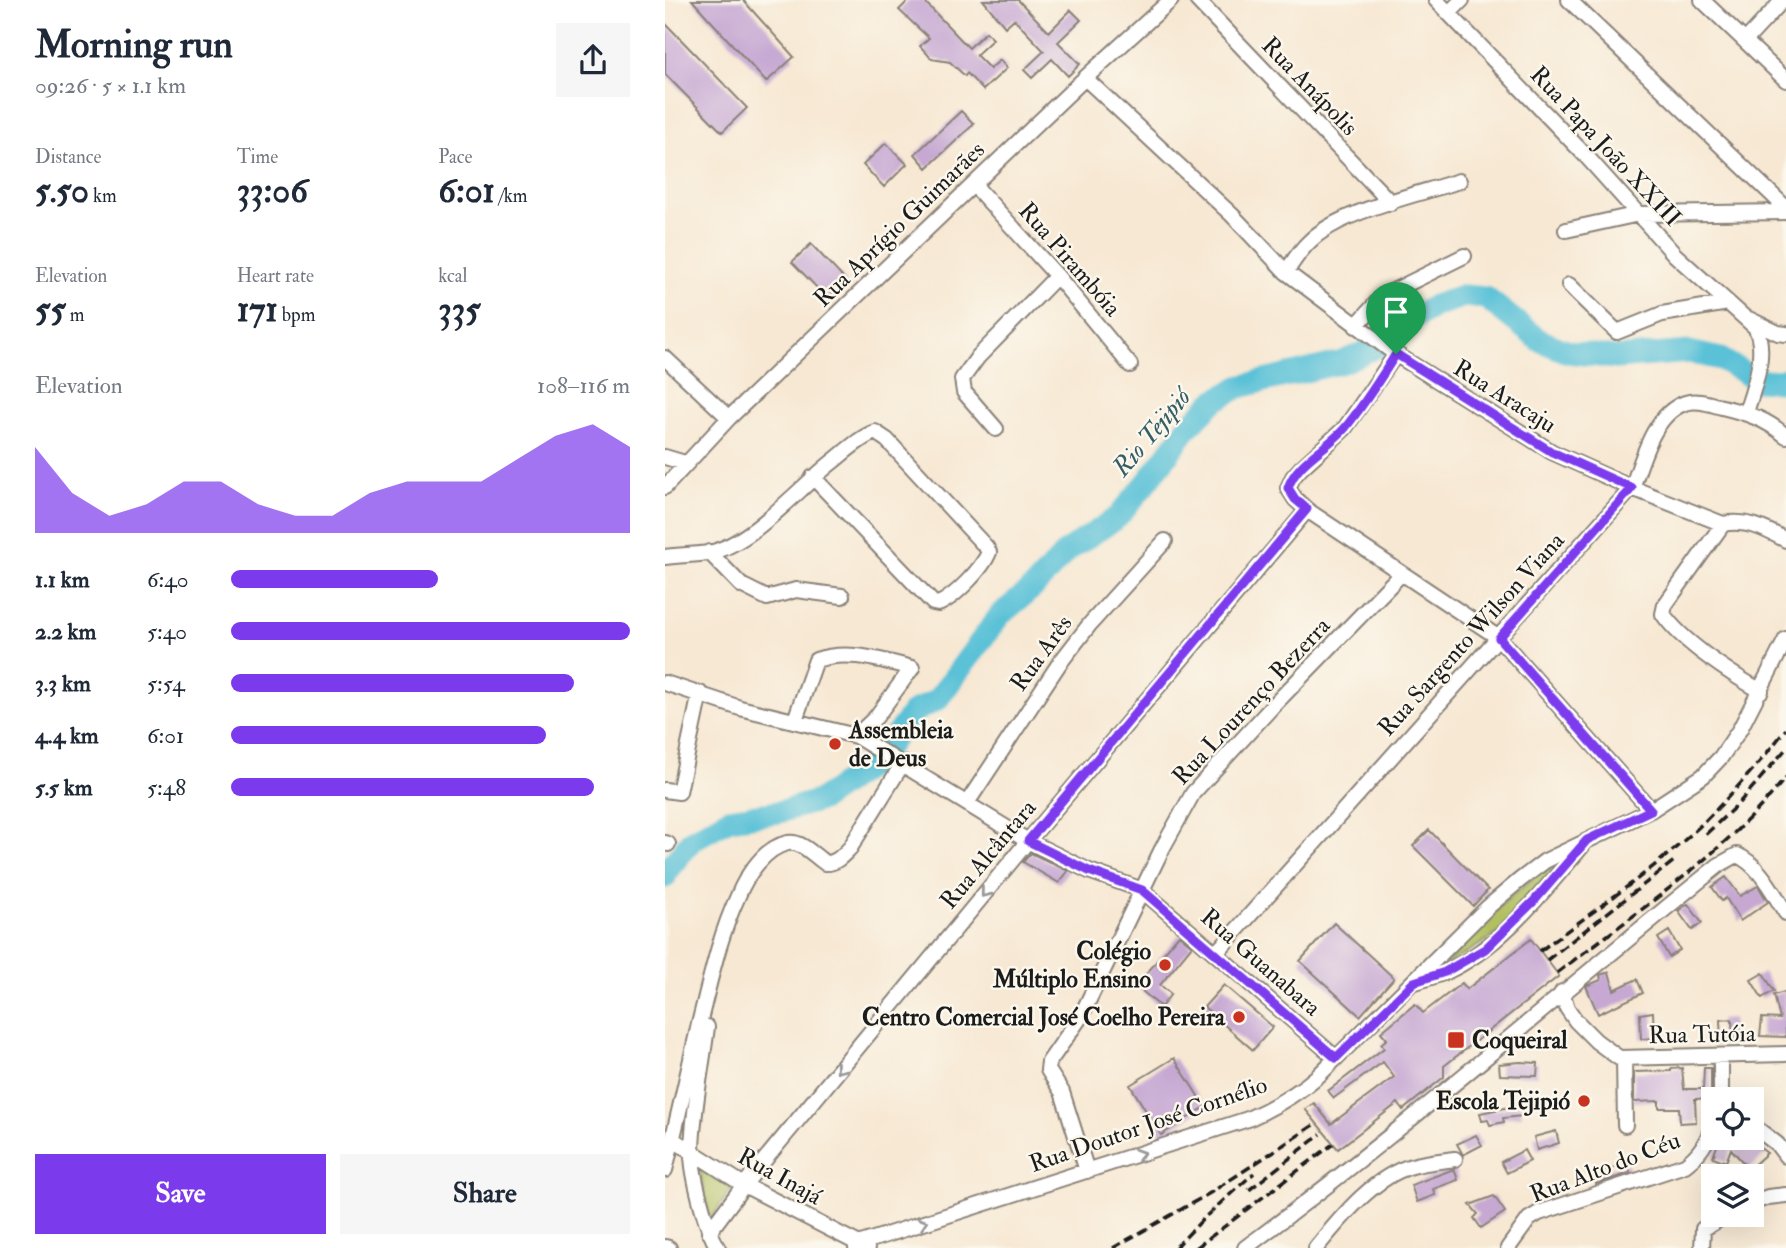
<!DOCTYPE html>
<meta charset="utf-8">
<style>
body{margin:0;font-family:"IM FELL Double Pica",serif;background:#f6f6f7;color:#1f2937;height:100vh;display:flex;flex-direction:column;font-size:26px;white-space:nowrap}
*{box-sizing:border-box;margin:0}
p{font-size:23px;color:#747a83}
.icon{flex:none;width:38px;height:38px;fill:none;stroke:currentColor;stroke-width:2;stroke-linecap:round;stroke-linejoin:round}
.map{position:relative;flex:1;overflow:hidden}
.panel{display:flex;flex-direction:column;background:#fff;width:665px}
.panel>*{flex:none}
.fabs{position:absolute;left:1036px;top:1087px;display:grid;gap:14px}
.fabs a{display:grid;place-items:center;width:63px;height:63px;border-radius:0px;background:#fff;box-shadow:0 7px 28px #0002;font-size:35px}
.pin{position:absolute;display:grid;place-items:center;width:60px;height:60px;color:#fff;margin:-72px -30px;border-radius:50% 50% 50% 0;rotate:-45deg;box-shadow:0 0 7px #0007}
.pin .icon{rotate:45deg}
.round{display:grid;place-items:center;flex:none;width:74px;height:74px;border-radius:0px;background:#f6f6f7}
.overview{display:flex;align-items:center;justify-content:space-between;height:119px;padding:0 35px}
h1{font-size:38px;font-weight:700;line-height:52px}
.stats{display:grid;grid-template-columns:repeat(3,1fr);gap:10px;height:119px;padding:7px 35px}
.stats div{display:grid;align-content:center}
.stats b{font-size:35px;font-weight:700}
.stats small{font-size:19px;font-weight:400}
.stats p{font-size:19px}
.chart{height:196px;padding:14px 35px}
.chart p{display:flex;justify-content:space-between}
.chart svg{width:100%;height:126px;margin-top:7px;fill:#7c3aed;opacity:.7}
.cta{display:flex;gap:14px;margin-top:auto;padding:14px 35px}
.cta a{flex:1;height:80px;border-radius:0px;background:#7c3aed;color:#fff;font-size:28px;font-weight:700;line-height:80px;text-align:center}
.cta a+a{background:#f6f6f7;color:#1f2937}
ul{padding:0 35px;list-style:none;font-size:23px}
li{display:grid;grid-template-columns:112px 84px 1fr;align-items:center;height:52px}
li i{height:18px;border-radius:9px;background:#7c3aed}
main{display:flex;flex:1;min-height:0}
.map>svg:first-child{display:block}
.green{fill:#b2c062;stroke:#676e3f;stroke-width:2}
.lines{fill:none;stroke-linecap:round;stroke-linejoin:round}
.river{stroke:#5ac1d7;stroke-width:23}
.building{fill:#c6a8d3}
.minor-casing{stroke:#8a8278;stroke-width:18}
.minor{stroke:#fff;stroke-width:14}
.rail{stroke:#1c1c1c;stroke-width:3.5;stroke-dasharray:10 5;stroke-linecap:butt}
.oneway{stroke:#999}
.route-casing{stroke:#fff;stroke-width:14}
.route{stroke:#7c3aed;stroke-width:9}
.poi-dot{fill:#c8321e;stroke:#fbf7ec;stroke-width:2.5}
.labels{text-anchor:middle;stroke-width:5;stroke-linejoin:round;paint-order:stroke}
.street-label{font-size:24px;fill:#1c1c1c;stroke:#fbf7ec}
.poi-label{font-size:24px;font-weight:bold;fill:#1c1c1c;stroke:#fbf7ec;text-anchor:end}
.water-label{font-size:26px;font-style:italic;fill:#355e67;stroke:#fbf7ec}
</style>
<main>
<section class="panel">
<div class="overview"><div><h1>Morning run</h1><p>09:26 · 5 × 1.1 km</p></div><a class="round"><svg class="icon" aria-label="share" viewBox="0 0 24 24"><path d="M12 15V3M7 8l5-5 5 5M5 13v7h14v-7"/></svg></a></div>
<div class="stats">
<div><p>Distance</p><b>5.50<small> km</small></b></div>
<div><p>Time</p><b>33:06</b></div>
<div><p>Pace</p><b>6:01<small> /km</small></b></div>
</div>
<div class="stats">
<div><p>Elevation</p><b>55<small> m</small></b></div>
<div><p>Heart rate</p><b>171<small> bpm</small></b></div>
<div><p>kcal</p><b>335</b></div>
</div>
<div class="chart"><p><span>Elevation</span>108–116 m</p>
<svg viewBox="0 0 160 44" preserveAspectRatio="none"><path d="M0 44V14L10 30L20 38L30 34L40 26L50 26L60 34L70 38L80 38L90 30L100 26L110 26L120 26L130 18L140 10L150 6L160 14V44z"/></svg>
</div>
<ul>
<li><b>1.1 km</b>6:40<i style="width:52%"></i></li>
<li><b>2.2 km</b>5:40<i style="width:100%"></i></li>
<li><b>3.3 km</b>5:54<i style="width:86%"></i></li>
<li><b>4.4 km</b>6:01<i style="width:79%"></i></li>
<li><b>5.5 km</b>5:48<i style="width:91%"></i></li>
</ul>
<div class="cta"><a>Save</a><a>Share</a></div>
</section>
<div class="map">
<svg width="1121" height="1248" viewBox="0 0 1121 1248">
<rect width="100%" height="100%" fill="#fbf7ec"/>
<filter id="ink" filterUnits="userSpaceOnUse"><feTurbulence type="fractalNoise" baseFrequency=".0143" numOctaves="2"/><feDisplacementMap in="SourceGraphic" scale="14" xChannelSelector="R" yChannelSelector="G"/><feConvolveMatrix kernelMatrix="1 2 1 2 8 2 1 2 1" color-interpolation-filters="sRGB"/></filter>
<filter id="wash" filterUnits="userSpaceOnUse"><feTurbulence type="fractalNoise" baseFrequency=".00686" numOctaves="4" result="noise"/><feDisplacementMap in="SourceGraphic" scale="28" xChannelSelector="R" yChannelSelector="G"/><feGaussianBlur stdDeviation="1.57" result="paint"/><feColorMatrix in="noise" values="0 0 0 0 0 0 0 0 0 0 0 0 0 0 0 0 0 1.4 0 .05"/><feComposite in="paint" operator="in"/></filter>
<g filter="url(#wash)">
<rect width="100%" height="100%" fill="#f7e8d3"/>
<path class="green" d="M898,862L834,933L777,968L827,912L879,869L888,864Z
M33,1162L69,1185L45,1221Z"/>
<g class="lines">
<path class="river" d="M0,877L2,871L27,840L64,819L114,812L156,800L212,761L248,712L272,700L335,615L370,586L402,551L453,517L483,481L523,427L549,401L574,387L678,362L715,345L728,332L769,306L799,296L821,298L874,340L903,352L951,358L1024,352L1056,359L1091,380L1115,381L1121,379"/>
</g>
<g id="blocks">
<path class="building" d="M27,0H78L129,57L101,82Z
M244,0H258L304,48L321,32L328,39L311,55L325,69L335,60L342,68L318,90L302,73L300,76L285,62L267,59L255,46L264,38L234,10Z
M318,0H353L384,32L406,10L416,20L393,42L415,64L403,76L387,59L367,78L359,70L379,51L349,19L340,27Z
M0,23L82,108L57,132L0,74Z
M296,111L309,124L262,168L250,154Z
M221,143L242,164L219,187L198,165Z
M146,244L181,281L162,298L127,262Z
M764,830L823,890L808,906L748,846Z
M366,853L403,871L394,883L358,862Z
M1061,877L1075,896L1093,886L1103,902L1075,921L1061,898L1057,901L1047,887Z
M1023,904L1037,923L1027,930L1013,911Z
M669,923L729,978L695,1016L635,961Z
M1004,931L1015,950L1004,957L993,938Z
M514,935L527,946L495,985L506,994L496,1007L471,986Z
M866,939L894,976L779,1066V1077L738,1110L733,1103L673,1149L640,1109L649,1103L666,1124L729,1077L718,1062L669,1098L663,1091L719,1048L716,1044L722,1039L716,1032L750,1004L758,1013L797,983L802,989Z
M944,972L949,990L972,979L978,993L933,1014L921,986L936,980L935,975Z
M1098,973L1109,991L1097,998L1086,980Z
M559,985L608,1027L588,1050L539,1007Z
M1119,992L1121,1037L1095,1036L1097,1018L1115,1019L1109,995Z
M988,1012L989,1038L976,1039L975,1014Z
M1067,1019L1068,1042L1056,1043L1055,1020Z
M509,1058L540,1107L496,1135L465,1085Z
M855,1062L873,1063L872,1076L835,1075L834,1064Z
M1017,1068L1019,1089H1038L1039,1068H1046V1098L1030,1099L1031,1122L1015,1123L1014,1108H994V1101L969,1102V1072L1006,1071V1069Z
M855,1105L857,1116L838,1118L839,1122L825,1125L823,1120L817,1121L815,1113Z
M891,1131L894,1143L872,1150L869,1137Z
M811,1135L817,1145L798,1155L792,1144Z
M1055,1138H1082L1102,1153L1084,1169L1066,1149L1061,1162L1048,1157Z
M859,1150L865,1161L842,1173L836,1162Z
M963,1164L965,1173L931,1184L928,1173Z
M789,1169L793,1180L768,1189L770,1195L752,1202L746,1185Z
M829,1196L840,1212L816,1228L809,1218L813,1214L805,1205Z"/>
</g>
</g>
<g filter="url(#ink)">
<use href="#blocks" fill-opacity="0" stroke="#8a8278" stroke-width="2"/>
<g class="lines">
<defs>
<path id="minor" d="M532,0L726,203
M771,0L922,157L1010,255L1090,327C1103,351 1089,388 1081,412
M904,0L1121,208
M1037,0L1121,80
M784,13L797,0
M1080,41L1118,0
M420,78L567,215L621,272L729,353L887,452L967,488L1058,524C1082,519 1100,529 1121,540
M309,185L392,276L465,365
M901,230L974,214L1121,212
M621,272C628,262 635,250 644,242C674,211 752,195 794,181
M904,285L952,332L997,314L1063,303
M1084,319L1113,333L1121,334
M691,326L714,300L726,292L799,256
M731,354L680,428L636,468L628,477L623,488L630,499L642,510L834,638L986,810
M0,358L64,418
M331,429L299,392L297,379L313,357L392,276
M0,457L20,463
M0,487L64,418L420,78L506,0
M1058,524L1000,605L998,614C1017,642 1066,674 1096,691
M44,552L76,585L102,598L131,590L177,596
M0,557C14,555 29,555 44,553C86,544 132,490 166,463C180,452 194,438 210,432L222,440L321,547L324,552C318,568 289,598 273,604L268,603L148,477
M0,683L75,708L191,736L363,841L424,871L477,890L671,1058
M130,720L151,660C183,649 215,660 247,668L211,717L191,736
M0,790L14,792L35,693
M302,803L394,664L425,624L500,541
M0,843L3,844
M551,953L967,488C977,461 988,414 1020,403C1032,399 1045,404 1057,407C1082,413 1101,419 1121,436
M750,982C760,979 771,976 781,972C835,948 880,889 918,845
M897,992L902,1008L911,1021L931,1041L954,1058L1121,1054
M42,1027C37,1067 28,1110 27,1150C26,1172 41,1229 53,1248
M1056,1056V1099
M959,1058L960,1125
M1087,1125L1112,1144L1121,1156
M7,1139L79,1185L202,1248
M0,1170C12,1122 23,1073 34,1024C45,981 54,937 73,896C81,876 100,847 123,843C138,841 149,856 160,863C171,864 178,855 185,848L238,763
M422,1171L397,1092L383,1070L384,1062L416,1016L497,849L528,793L606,708L736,574
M1087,1203L1103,1197L1121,1195
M44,1232L79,1185L363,841L642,510
M0,1247L4,1248
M191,1248L193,1244L583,1119C610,1107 632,1094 654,1075L823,907L855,880L880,861L986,810L1038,776L1056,757L1075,729L1121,639
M580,1248C744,1127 896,992 1054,865L1072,855C1095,865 1108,893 1121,913
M651,1248C675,1219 709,1176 747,1166C761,1162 776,1161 790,1159
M843,1248L864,1219L874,1213L1020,1165C1035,1154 1041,1143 1048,1126
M1037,1248L1038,1229L1063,1214"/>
</defs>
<use href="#minor" class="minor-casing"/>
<use href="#minor" class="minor"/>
<path class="rail" d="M1041,834L1073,804L1121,749
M875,951C933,907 996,866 1047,814C1073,787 1098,759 1121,729
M882,960L1009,861
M892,973C969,914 1061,853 1121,777
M584,1190L656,1134
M448,1248L545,1193L649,1125
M510,1248L540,1217L589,1173
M531,1248L668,1144"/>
</g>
<defs><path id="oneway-chevron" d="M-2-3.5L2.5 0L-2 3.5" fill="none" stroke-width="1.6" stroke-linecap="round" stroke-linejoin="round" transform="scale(1.75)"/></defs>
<g class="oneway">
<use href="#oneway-chevron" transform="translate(320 893) rotate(129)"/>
<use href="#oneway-chevron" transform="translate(175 1069) rotate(129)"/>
<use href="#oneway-chevron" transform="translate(475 1154) rotate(-18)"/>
<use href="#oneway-chevron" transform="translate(258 1223) rotate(-18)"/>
</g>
</g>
<g class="lines" filter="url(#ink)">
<defs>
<path id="route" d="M731,354L887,452L967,488L834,638L986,810L922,840L870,900L820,949L780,972L749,982L671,1058L477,890L424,871L363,841L642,509L630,499L623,488C631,462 663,448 680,428C699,405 715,379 731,354Z"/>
</defs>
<use href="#route" class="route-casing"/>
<use href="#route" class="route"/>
</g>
<g class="poi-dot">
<circle cx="170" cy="744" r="7"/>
<circle cx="500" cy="965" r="7"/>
<circle cx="574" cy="1017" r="7"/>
<rect x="782" y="1031" width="18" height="18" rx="3.5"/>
<circle cx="919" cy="1101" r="7"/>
</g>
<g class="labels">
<g class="street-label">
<text transform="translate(645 86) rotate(46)" y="8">Rua Anápolis</text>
<text transform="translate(941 146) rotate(47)" y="8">Rua Papa João XXIII</text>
<text transform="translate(234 224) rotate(-44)" y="8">Rua Aprígio Guimarães</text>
<text transform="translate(405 259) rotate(49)" y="8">Rua Pirambóia</text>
<text transform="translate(840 396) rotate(32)" y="8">Rua Aracaju</text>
<text transform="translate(806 634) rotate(-48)" y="8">Rua Sargento Wilson Viana</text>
<text transform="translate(376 653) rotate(-54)" y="8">Rua Arês</text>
<text transform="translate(586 701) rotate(-47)" y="8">Rua Lourenço Bezerra</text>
<text transform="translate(323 854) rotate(-50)" y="8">Rua Alcântara</text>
<text transform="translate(596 962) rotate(41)" y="8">Rua Guanabara</text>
<text transform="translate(1037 1034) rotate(-1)" y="8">Rua Tutóia</text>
<text transform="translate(483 1124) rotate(-19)" y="8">Rua Doutor José Cornélio</text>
<text transform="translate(940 1167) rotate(-21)" y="8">Rua Alto do Céu</text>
<text transform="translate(115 1176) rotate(29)" y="8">Rua Inajá</text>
</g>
<g class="poi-label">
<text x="184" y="738" text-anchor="start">Assembleia<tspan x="184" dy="28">de Deus</tspan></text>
<text x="486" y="959">Colégio<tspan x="486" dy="28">Múltiplo Ensino</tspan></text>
<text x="560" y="1025">Centro Comercial José Coelho Pereira</text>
<text x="807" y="1048" text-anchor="start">Coqueiral</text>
<text x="905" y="1109">Escola Tejipió</text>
</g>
<g class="water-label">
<text transform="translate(486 432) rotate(-50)" y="9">Rio Tejipió</text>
</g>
</g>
</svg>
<div class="fabs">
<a><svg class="icon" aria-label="locate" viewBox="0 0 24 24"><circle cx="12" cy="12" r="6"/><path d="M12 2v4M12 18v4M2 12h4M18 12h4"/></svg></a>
<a><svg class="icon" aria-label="layers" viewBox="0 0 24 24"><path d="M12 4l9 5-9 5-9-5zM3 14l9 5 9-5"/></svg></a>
</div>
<div class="pin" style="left:731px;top:354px;background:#1e9e55"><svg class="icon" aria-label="arrive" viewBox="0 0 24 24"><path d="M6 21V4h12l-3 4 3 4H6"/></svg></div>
</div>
</main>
